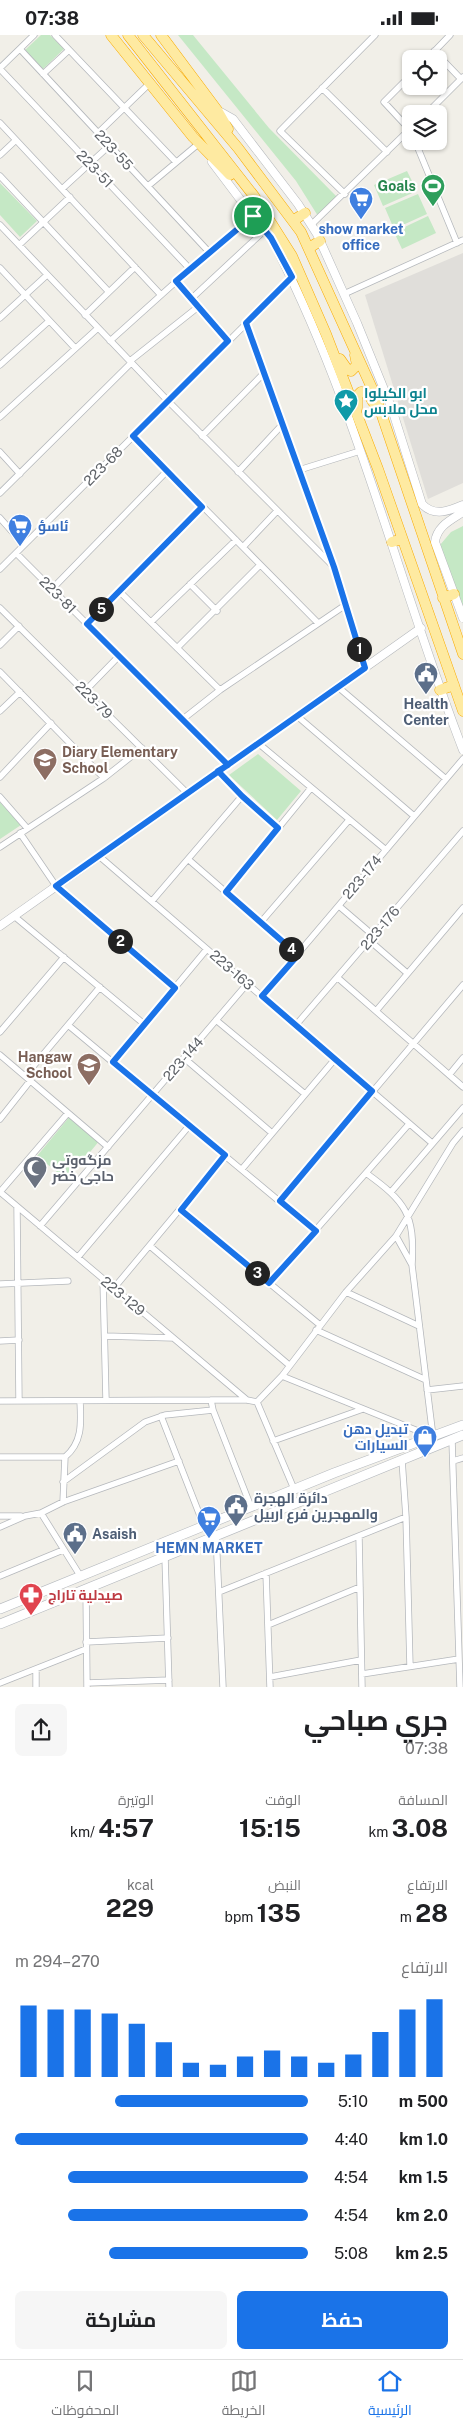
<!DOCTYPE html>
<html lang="ar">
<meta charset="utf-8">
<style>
body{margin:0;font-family:"Public Sans",Cairo,sans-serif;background:#f6f6f6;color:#202124;direction:rtl;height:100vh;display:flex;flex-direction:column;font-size:19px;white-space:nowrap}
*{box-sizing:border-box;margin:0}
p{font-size:16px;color:#757577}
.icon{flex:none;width:28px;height:28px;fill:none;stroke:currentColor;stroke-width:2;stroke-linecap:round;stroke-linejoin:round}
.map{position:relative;height:1652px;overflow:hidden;direction:ltr}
.details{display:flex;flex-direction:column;background:#fff;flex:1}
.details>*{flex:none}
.fabs{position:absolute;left:402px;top:15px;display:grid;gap:10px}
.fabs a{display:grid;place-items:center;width:45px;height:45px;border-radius:8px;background:#fff;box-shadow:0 1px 4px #0004;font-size:25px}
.pin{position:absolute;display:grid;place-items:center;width:42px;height:42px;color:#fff;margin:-21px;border:2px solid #fff;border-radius:50%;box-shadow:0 1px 5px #0007}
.km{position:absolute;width:25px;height:25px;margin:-12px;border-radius:50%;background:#222;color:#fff;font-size:14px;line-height:25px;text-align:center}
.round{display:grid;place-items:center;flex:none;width:52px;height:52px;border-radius:8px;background:#f6f6f6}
.overview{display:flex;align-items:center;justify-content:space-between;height:85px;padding:0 15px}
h1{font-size:28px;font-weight:700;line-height:38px}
.figures{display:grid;grid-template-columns:repeat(3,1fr);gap:8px;height:85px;padding:5px 15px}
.figures div{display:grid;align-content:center}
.figures b{font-size:25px;font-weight:700}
.figures small{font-size:14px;font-weight:400}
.figures p{font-size:14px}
.chart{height:140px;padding:10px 15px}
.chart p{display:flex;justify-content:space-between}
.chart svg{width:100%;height:90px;margin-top:5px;stroke:#1a73e8;stroke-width:6}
.primary-button{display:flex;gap:10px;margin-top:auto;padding:10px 15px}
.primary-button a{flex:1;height:58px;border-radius:8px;background:#1a73e8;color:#fff;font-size:20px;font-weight:700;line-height:58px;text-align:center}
.primary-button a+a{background:#f6f6f6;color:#202124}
ul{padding:0 15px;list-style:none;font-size:16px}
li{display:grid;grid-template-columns:80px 60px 1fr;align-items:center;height:38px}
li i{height:12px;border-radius:6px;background:#1a73e8}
.status{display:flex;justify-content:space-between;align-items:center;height:35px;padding:0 25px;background:#fff;direction:ltr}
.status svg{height:14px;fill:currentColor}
.tab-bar{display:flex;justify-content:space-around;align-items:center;height:70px;border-top:1px solid #e0e0e0;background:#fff;font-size:14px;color:#757577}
.tab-bar a{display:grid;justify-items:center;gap:2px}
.tab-bar .current{color:#1a73e8}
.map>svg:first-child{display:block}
.industrial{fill:#e0deda}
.green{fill:#c5e8c5}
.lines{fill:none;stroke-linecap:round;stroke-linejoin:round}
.minor-casing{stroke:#b5b8bc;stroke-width:7}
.tertiary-casing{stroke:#b5b8bc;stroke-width:9}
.secondary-casing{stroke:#b6babf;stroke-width:10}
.trunk-casing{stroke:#f9ab00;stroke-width:11}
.minor{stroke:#fff;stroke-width:5.5}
.tertiary{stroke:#fff;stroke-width:8}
.secondary{stroke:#fff;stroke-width:9}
.trunk{stroke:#feeaa1;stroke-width:10}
.route-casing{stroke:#fff;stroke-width:10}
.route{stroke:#1a73e8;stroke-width:6}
.labels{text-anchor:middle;stroke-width:4.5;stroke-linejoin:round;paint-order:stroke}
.street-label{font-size:14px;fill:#5f6368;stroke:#fff}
.leisure-label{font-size:14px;font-weight:bold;fill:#27864d;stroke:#fff;text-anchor:end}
.shop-label{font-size:14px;font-weight:bold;fill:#366cbe;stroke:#fff}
.culture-label{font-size:14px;font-weight:bold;fill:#0d838f;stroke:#fff;text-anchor:start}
.service-label{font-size:14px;font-weight:bold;fill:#4e5e75;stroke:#fff;text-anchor:start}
.education-label{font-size:14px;font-weight:bold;fill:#785e54;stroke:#fff;text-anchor:start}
.worship-label{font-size:14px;font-weight:bold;fill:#5b616d;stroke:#fff;text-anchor:start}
.health-label{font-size:14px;font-weight:bold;fill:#be3a42;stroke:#fff;text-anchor:start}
</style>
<div class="status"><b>07:38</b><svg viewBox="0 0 49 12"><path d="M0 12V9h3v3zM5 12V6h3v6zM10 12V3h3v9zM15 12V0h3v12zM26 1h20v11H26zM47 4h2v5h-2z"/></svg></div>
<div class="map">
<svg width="463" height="1652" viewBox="0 0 463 1652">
<rect width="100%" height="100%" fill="#f1efe8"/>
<path class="industrial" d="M463,218V448L428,464L365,260Z"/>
<path class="green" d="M41,0H50L64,14L43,34L25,15Z
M178,0H193L269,93L337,162L318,181L296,146Z
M407,136L417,156L383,171L374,150Z
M0,148L37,186L20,202L0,180Z
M418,159L427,179L394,194L385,173Z
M428,181L436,198L402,214L394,197Z
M463,491V573L440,510L451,497Z
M258,719L301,756L277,785L229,740Z
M0,767L21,790L0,804Z
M71,1080L100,1105L67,1145L37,1121Z"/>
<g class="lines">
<defs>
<path id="minor" d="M55,0L175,126
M20,14L209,217
M434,16L461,44
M427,24L450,0
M0,33L34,0
M0,34L190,234
M43,39L69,15
M322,53L387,117
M426,79L463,42
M0,88L161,260
M411,96L384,67L411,40
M98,98L149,49
M415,106L457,208
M0,120L16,105
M0,141L109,257
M148,151L197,110
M62,154L110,110
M345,159L280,96L375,0
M0,190L168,366L334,532
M311,190L411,93
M19,210L70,162
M0,233L75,313
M175,246L228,306
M344,259L463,205
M191,264L264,196
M85,280L135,232
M0,283L47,240
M246,289L334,532L365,633
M110,306L209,217L253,181
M130,326L198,272
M0,330L49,286
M0,382L98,293
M133,401L318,588
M202,401L264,338
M0,417L20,439
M299,435L360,416
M238,437L282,390
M0,458L131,328
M0,483L24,510
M243,512L277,476
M16,518L228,730
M0,534L292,243
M190,549L217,576
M52,554L167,436
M119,556L220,655
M0,573L187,758
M151,587L236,505
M87,589L202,472
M0,610L19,591
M177,613L260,530
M0,637L104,743
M338,652L446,744
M85,656L119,621
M0,676L20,657
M297,681L414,781
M183,684L220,655L344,571
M258,708L386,815
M218,737L242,761L278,793
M0,742L51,688
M0,762L27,793
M20,798L56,851L175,953
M0,812L104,743L142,713
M99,821L432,1108
M189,825L298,920
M226,857L311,753
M152,866L242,761
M339,871L374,901
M14,881L144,989
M261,887L349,785
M370,906L407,938
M338,943L463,1052
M262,961L463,724
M376,976L463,873
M216,985L305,1059
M68,990L315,1196
M296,990L463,796
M0,997L64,922
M0,1020L108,1112
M184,1023L272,1098
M113,1027L207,914
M449,1040L463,1023
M25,1041L100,952
M0,1084L30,1046
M242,1134L335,1024
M0,1157L247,1365
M0,1157L68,1078
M391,1157L463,1073
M280,1166L463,950
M17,1172L19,1366
M181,1175L320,1290
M40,1191L247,949
M396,1201L412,1230
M150,1211L289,1330
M78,1222L189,1091
M103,1244L106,1365
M269,1248L409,1089
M0,1249L68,1246
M114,1253L225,1120
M346,1257L419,1291
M316,1295L426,1345
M105,1301L173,1303
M0,1306L19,1305
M282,1341L433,1402L412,1230C415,1179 406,1167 366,1138
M427,1355L463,1351
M211,1365L213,1375L251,1472
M0,1366L211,1365H247L257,1367L282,1341L346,1257L396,1201L453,1108L463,1096
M257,1367L294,1454
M161,1381L204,1491
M452,1405L460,1652
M273,1406L363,1374
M0,1422H65
M402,1425L406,1482L410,1631
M453,1426L463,1423
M63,1447L145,1387L165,1380L213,1375
M63,1467L65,1422C83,1407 81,1387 80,1366
M41,1478L81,1542
M0,1481H21
M0,1492L25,1481L41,1478L63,1467L179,1426
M216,1499L223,1652
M359,1501L362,1652
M165,1522L169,1652
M266,1538L270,1652
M0,1541L63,1515
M86,1553L87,1652
M219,1557L406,1482
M268,1590L360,1552
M86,1607L168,1603
M36,1634V1652
M362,1639L459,1624
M270,1642L361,1625
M0,1648L86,1614
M87,1648L169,1645"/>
<path id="tertiary" d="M217,75L233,84L298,169L317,199L357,288L392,374L422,469C434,482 449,476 463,470
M212,127L264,196L271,203C356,365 397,545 463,715
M463,477C451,485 437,491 435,507L463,583
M0,891L421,593"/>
<path id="secondary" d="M0,1574L334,1438L463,1390
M0,1589L463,1400"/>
<path id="trunk" d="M111,0L193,102L230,140
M128,0L254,161L292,221L326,299L378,434L463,676
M143,0L238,113L301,197L375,360L463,619
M161,0L217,75L228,94
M294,185L305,178
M309,213L320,206
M340,324L347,334L351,336L357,330L355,320
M357,373V361L361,357L368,358L373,367
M392,507L402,504
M443,563L454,559
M440,655L454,650"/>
</defs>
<use href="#minor" class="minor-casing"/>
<use href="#tertiary" class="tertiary-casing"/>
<use href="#secondary" class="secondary-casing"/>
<use href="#trunk" class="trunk-casing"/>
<use href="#minor" class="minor"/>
<use href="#tertiary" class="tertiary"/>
<use href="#secondary" class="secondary"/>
<use href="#trunk" class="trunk"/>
</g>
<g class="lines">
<defs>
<path id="route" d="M253,181L271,203L292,242L246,288L334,532L365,633C262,706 159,779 56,851L175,953L113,1027L225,1120L181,1175L269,1248L316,1196L280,1166L372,1056L262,961L298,920L226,857L278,793L242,761L218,736L228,730L87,589L202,472L133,401L228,306L176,246L253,181"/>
</defs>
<use href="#route" class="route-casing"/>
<use href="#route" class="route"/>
</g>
<defs>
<symbol id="stadium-pin" viewBox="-11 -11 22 30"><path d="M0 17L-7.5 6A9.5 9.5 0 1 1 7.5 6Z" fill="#2e9e5b" stroke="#fff"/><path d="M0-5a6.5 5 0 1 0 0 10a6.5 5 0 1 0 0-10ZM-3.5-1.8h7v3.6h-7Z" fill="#fff"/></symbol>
<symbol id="supermarket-pin" viewBox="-11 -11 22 30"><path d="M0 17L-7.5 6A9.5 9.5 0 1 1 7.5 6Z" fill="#3f7fe0" stroke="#fff"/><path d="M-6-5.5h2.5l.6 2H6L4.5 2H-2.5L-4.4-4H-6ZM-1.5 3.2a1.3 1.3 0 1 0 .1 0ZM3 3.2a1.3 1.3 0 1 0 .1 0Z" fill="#fff"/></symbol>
<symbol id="sight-pin" viewBox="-11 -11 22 30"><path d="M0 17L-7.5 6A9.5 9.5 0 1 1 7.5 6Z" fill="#0f9aa8" stroke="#fff"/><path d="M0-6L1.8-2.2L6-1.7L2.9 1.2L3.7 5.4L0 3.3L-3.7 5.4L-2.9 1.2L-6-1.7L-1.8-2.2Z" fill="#fff"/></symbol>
<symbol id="civic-pin" viewBox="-11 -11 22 30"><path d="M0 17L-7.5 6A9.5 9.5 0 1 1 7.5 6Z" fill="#5c6f8a" stroke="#fff"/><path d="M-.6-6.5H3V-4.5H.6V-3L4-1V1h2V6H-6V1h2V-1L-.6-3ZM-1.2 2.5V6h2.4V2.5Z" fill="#fff"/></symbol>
<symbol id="school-pin" viewBox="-11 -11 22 30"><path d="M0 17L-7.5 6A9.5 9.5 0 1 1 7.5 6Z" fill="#8d6e63" stroke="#fff"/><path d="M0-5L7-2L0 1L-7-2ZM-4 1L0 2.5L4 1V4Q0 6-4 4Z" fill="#fff"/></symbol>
<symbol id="mosque-pin" viewBox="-11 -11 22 30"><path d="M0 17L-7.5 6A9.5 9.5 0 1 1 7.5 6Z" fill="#6b7280" stroke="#fff"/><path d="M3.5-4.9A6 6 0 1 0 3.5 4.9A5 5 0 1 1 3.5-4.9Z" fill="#fff"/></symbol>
<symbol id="shop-pin" viewBox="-11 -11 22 30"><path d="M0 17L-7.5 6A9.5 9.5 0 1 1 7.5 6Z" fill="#3f7fe0" stroke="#fff"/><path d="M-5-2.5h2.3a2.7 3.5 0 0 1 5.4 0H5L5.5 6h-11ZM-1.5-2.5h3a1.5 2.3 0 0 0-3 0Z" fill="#fff"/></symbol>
<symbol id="pharmacy-pin" viewBox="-11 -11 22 30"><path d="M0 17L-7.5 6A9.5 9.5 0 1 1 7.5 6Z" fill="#e0444e" stroke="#fff"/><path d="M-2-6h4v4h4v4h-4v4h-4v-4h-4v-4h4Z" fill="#fff"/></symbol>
</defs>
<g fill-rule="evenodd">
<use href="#stadium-pin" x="419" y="137" width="28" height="38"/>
<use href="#supermarket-pin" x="347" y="150" width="28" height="38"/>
<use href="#sight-pin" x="332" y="352" width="28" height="38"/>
<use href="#supermarket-pin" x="6" y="477" width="28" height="38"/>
<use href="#civic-pin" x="412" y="625" width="28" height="38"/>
<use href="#school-pin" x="31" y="711" width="28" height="38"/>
<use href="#school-pin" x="75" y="1016" width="28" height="38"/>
<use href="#mosque-pin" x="21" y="1119" width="28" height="38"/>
<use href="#shop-pin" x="411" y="1388" width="28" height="38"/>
<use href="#civic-pin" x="222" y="1457" width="28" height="38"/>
<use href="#supermarket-pin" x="195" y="1469" width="28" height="38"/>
<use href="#civic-pin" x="61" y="1485" width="28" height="38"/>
<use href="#pharmacy-pin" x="17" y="1546" width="28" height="38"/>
</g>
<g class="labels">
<g class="street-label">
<text transform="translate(114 115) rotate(47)" y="5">223-55</text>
<text transform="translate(95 134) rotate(46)" y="5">223-51</text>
<text transform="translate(103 431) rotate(-45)" y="5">223-68</text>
<text transform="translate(58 560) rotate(45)" y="5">223-81</text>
<text transform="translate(94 665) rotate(45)" y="5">223-79</text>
<text transform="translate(362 842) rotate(-50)" y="5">223-174</text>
<text transform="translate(380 893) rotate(-50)" y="5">223-176</text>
<text transform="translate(232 935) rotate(41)" y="5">223-163</text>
<text transform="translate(183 1024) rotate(-49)" y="5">223-144</text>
<text transform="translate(123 1261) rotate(40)" y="5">223-129</text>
</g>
<g class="leisure-label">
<text x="416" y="156">Goals</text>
</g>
<g class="shop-label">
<text x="361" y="199">show market<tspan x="361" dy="16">office</tspan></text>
<text x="38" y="496" text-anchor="start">ئاسؤ</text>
<text x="408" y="1399" text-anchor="end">تبديل دهن<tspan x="408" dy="16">السيارات</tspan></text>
<text x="209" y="1518">HEMN MARKET</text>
</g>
<g class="culture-label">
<text x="364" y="363">ابو الكيلوا<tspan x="364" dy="16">محل ملابس</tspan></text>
</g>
<g class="service-label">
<text x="426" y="674" text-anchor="middle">Health<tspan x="426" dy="16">Center</tspan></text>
<text x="254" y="1468">دائرة الهجرة<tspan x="254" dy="16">والمهجرين فرع اربيل</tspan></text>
<text x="92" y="1504">Asaish</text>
</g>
<g class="education-label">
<text x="62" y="722">Diary Elementary<tspan x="62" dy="16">School</tspan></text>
<text x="72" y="1027" text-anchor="end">Hangaw<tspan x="72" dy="16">School</tspan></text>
</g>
<g class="worship-label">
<text x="52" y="1130">مزگه‌وتی<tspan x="52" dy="16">حاجی خضر</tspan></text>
</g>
<g class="health-label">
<text x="48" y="1565">صيدلية تاراج</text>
</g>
</g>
</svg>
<div class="fabs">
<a><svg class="icon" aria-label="locate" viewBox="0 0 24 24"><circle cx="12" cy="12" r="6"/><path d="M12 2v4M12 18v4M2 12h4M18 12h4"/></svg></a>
<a><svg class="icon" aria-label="layers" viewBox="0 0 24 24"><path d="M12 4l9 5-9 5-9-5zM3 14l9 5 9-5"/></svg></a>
</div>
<div class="pin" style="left:253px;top:181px;background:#1e9e55"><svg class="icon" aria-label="arrive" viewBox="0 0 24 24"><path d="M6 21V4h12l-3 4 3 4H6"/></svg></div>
<b class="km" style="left:359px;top:614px">1</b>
<b class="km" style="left:120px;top:906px">2</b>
<b class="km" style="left:257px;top:1238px">3</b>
<b class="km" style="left:291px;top:914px">4</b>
<b class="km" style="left:101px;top:574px">5</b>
</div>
<section class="details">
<div class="overview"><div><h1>جري صباحي</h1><p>07:38</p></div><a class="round"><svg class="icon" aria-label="share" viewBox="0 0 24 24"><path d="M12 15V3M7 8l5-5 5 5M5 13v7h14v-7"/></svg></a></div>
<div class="figures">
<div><p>المسافة</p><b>3.08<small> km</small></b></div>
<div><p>الوقت</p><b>15:15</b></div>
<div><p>الوتيرة</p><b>4:57<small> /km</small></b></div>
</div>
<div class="figures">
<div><p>الارتفاع</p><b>28<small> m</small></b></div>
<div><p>النبض</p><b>135<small> bpm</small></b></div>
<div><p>kcal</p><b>229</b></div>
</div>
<div class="chart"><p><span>الارتفاع</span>270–294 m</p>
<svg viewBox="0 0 160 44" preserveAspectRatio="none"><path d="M5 44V9M15 44V11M25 44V11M35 44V13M45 44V18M55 44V27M65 44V37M75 44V38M85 44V34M95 44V31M105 44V34M115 44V37M125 44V33M135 44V22M145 44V11M155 44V6"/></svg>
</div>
<ul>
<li><b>500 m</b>5:10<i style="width:66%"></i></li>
<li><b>1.0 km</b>4:40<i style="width:100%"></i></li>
<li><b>1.5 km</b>4:54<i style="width:82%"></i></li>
<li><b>2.0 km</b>4:54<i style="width:82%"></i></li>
<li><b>2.5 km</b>5:08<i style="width:68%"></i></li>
</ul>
<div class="primary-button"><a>حفظ</a><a>مشاركة</a></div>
</section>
<nav class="tab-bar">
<a class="current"><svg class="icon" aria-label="home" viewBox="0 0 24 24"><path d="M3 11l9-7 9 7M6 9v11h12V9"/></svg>الرئيسية</a>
<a><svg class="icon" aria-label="map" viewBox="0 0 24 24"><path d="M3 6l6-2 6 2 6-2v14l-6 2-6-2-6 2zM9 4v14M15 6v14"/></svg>الخريطة</a>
<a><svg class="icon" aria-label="saved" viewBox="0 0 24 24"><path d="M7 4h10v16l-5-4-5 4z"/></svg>المحفوظات</a>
</nav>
